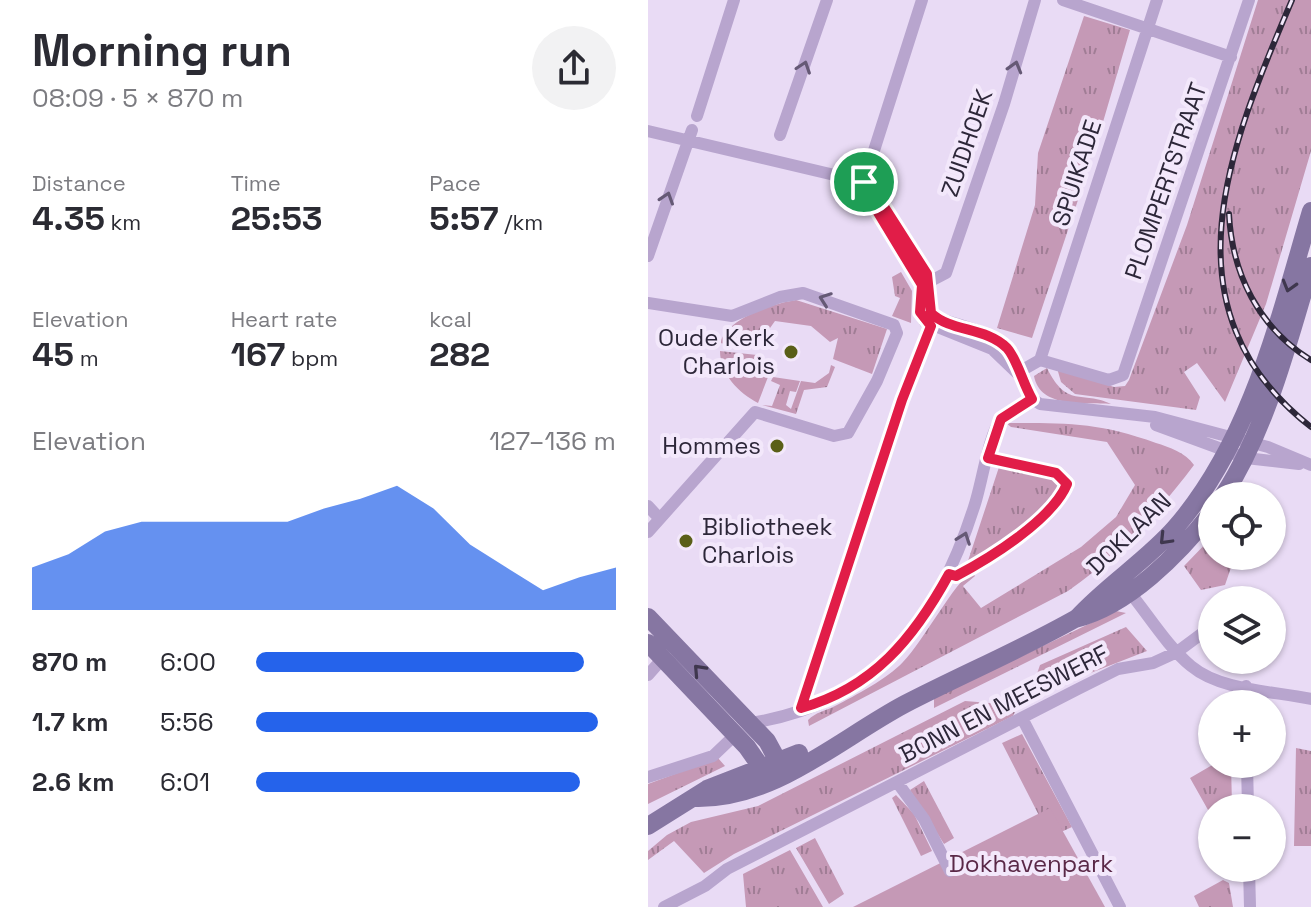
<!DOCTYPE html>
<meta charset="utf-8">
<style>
body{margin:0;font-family:"Space Grotesk",sans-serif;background:#f2f2f3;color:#2b2b33;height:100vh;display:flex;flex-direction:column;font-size:30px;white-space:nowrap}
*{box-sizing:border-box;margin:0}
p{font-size:26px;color:#7c7c81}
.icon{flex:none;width:44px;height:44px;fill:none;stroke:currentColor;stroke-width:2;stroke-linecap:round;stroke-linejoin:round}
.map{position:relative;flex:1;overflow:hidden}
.details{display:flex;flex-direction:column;background:#fff;width:648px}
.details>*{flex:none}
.controls{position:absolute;left:550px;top:482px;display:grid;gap:16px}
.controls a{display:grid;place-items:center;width:88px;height:88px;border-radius:50%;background:#fff;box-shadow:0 2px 6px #0004;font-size:40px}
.pin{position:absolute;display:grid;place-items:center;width:68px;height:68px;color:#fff;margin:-34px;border:4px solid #fff;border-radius:50%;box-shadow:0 2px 8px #0007}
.round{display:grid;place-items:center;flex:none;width:84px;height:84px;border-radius:42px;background:#f2f2f3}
.headline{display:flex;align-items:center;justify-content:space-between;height:136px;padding:0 32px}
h1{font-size:44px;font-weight:700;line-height:60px}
.metrics{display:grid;grid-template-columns:repeat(3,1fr);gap:12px;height:136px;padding:8px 32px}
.metrics div{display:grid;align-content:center}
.metrics b{font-size:34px;font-weight:700}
.metrics small{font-size:22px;font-weight:400}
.metrics p{font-size:22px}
.chart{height:224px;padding:16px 32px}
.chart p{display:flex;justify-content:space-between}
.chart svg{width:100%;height:144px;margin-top:8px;fill:#2563eb;opacity:.7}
ul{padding:0 32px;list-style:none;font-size:26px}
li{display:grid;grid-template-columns:128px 96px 1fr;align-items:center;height:60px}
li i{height:20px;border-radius:10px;background:#2563eb}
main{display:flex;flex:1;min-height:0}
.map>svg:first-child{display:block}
.grass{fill:url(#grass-tufts)}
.green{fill:#c599b6}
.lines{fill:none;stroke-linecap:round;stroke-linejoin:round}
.street{stroke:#b8a5ce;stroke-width:12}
.secondary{stroke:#8676a2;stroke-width:18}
.rail-casing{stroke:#2d2739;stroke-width:6}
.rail{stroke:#f3e8fb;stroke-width:3;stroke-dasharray:9;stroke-linecap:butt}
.oneway{stroke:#655975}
.oneway2{stroke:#3f374e}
.route-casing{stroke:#fff;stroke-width:16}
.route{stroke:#e11d48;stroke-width:10}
.poi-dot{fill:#5a5f18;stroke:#f3e8fb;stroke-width:3}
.labels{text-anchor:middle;stroke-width:8;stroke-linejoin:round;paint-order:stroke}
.street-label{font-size:24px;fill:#2d2739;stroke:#f3e8fb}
.poi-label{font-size:24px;fill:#2d2739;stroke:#f3e8fb;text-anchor:end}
.park-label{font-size:24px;fill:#5a2847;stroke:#f3e8fb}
</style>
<main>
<section class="details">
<div class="headline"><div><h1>Morning run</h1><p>08:09 · 5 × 870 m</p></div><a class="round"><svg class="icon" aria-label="share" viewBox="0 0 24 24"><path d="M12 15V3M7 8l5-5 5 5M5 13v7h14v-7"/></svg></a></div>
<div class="metrics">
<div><p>Distance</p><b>4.35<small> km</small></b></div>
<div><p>Time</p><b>25:53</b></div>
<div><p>Pace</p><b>5:57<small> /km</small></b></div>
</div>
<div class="metrics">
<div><p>Elevation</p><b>45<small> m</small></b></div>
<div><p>Heart rate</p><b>167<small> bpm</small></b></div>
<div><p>kcal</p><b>282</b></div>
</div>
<div class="chart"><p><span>Elevation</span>127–136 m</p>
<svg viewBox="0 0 160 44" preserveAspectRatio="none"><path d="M0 44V31L10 27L20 20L30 17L40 17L50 17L60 17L70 17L80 13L90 10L100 6L110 13L120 24L130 31L140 38L150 34L160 31V44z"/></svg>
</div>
<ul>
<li><b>870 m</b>6:00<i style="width:91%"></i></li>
<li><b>1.7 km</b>5:56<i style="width:95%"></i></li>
<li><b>2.6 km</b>6:01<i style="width:90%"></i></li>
</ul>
</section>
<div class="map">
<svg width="663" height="907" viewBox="0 0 663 907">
<defs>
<pattern id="grass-tufts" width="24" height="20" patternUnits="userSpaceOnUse" patternTransform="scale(2)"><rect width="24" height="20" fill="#c599b6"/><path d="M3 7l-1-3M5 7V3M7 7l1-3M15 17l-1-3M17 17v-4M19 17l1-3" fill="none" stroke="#a07d95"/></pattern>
</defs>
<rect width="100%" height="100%" fill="#e9dbf5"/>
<path class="grass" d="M610,0H663V151L618,304L577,402L549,363L536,372L552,397L548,410L427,394L413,382L409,368L466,387L477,386L481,380L539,225Z
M436,16L482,30L450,139L437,136L436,182L384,338L349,328L387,205L390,153Z
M253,272L264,291L263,323L244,316L252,298L247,296L244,277Z
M148,300L239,329L224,374L185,359L190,338L182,342L163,326L127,321L107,349L72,343C80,318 123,304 148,300Z
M72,351L109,355L115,376L120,377L110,403C91,393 72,374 72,351Z
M183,365L187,367L179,387L156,390L148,414L114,405L124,406L132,385L123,381L125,377L152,381L148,392L142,391L138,405L143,409L153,381L167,383L181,373Z
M399,368C419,409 434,390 463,404C437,402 392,409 386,376Z
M358,423C418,423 450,422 508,443C521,447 538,453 546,465C509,514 470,556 420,591L161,726L160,720C168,712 177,711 187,706C208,695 239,679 255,662C275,642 307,581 324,572L327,576L315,586L333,608L433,547L468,517L487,485L459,442L363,427Z
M352,464L402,474L411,482V493L375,528L318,567Z
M564,537V556H587L577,585L553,590L536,566Z
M468,611L478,613L286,708V698Z
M478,627L499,651L381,697L392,665Z
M317,701L354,704L367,712L365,716L86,854L56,873L26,841L0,860V851L19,835L43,822L110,806Z
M374,734L424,827L402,837L354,743Z
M648,748L663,751V846H646Z
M70,758L77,766L0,804V784Z
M566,764H583L584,805L564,808V817L542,778Z
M276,781L306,838L296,844L262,790Z
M248,795L266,814L284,851L273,856L244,798Z
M167,838L196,894L181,904L148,848Z
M142,850L175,907H98L95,874Z
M575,880L581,883L585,907H551L546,896Z"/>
<path class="green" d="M402,808L457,907H205Z"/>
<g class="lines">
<path class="street" d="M274,0L216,182L220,196L274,285L272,312L277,322L344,349L369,373
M415,0L583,57
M49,116L86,0
M0,131L216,182L226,191L279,274L281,308L286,317
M132,135L179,0
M0,256L44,130
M277,284L298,273L356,104L387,0
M0,303L84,316L132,297L155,293L246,325L249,333L229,381L200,433L186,436L107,412L0,532
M286,317C310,325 345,331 361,351C375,367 371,391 392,404L507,417L620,447L663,465
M392,360L509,0
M369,373L392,360L461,380L475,375L601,0
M508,425L598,458L651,464
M0,506L11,518
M301,574L308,576C342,558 404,520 419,484L408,473L340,458
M479,589C500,614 518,645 543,666C573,691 626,691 663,699
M0,675L15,658
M597,704L598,686
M153,708L254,400L285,321
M374,718L472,907
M103,723C229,703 289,623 326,507C334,484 340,436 353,419C360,410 375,405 384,399
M599,764L600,808
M0,777L65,756L87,735
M249,782L276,819L302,871
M601,868L602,907
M16,907L57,886L79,869L430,689L470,669L505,663L529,652L564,626"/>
<path class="secondary" d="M575,496C619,428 640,343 663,266
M0,617L119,741L131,763V774
M429,618C459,585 498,561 527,528C603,441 631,319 663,211
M0,643L99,747L115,770L124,774
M47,798C126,800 191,739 257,704C313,675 372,650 427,619C480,606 531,554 564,512
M0,826L59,789L151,753"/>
<defs>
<path id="rail" d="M644,0C582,145 512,309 663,427
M581,214C584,274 611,328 663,360"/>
</defs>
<use href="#rail" class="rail-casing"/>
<use href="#rail" class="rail"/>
</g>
<defs><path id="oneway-chevron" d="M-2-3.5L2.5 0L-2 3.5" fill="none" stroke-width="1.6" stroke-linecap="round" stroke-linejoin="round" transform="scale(2)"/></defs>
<g class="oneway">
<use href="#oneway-chevron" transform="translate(156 67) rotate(-71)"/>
<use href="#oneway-chevron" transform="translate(367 67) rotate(-74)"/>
<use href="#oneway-chevron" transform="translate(19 198) rotate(-72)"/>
<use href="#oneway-chevron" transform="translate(177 299) rotate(-160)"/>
<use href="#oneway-chevron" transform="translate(316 538) rotate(-70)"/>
</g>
<g class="oneway2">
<use href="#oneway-chevron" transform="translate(641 286) rotate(106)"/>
<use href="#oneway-chevron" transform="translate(517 539) rotate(134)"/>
<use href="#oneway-chevron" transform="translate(51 670) rotate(-133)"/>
</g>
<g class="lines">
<defs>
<path id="route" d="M216,182L226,191L279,274L283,313C303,332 338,327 359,348C369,359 375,384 384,399L353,419L340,458L408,473L419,484C404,520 342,558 308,576L301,574C266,638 225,688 153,708L254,400L283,326L272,312L274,285L220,196Z"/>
</defs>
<use href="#route" class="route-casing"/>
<use href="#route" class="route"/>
</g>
<g class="poi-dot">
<circle cx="143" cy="352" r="8"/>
<circle cx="129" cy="446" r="8"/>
<circle cx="38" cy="541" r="8"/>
</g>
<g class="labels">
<g class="street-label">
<text transform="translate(319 143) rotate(-71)" y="8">ZUIDHOEK</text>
<text transform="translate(429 173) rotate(-72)" y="8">SPUIKADE</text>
<text transform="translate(518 181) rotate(-71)" y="8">PLOMPERTSTRAAT</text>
<text transform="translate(481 534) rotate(-44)" y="8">DOKLAAN</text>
<text transform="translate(356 704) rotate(-27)" y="8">BONN EN MEESWERF</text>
</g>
<g class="poi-label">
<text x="127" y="346">Oude Kerk<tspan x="127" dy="28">Charlois</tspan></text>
<text x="113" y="454">Hommes</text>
<text x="54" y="535" text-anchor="start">Bibliotheek<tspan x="54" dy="28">Charlois</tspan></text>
</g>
<g class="park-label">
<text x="383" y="872">Dokhavenpark</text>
</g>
</g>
</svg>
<div class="controls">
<a><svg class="icon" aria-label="locate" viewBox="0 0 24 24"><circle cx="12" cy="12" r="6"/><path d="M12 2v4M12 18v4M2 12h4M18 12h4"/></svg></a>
<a><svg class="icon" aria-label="layers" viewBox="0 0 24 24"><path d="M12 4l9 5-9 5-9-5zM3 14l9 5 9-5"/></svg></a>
<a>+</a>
<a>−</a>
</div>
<div class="pin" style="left:216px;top:182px;background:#1e9e55"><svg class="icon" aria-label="arrive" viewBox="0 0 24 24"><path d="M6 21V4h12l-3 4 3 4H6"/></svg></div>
</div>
</main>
